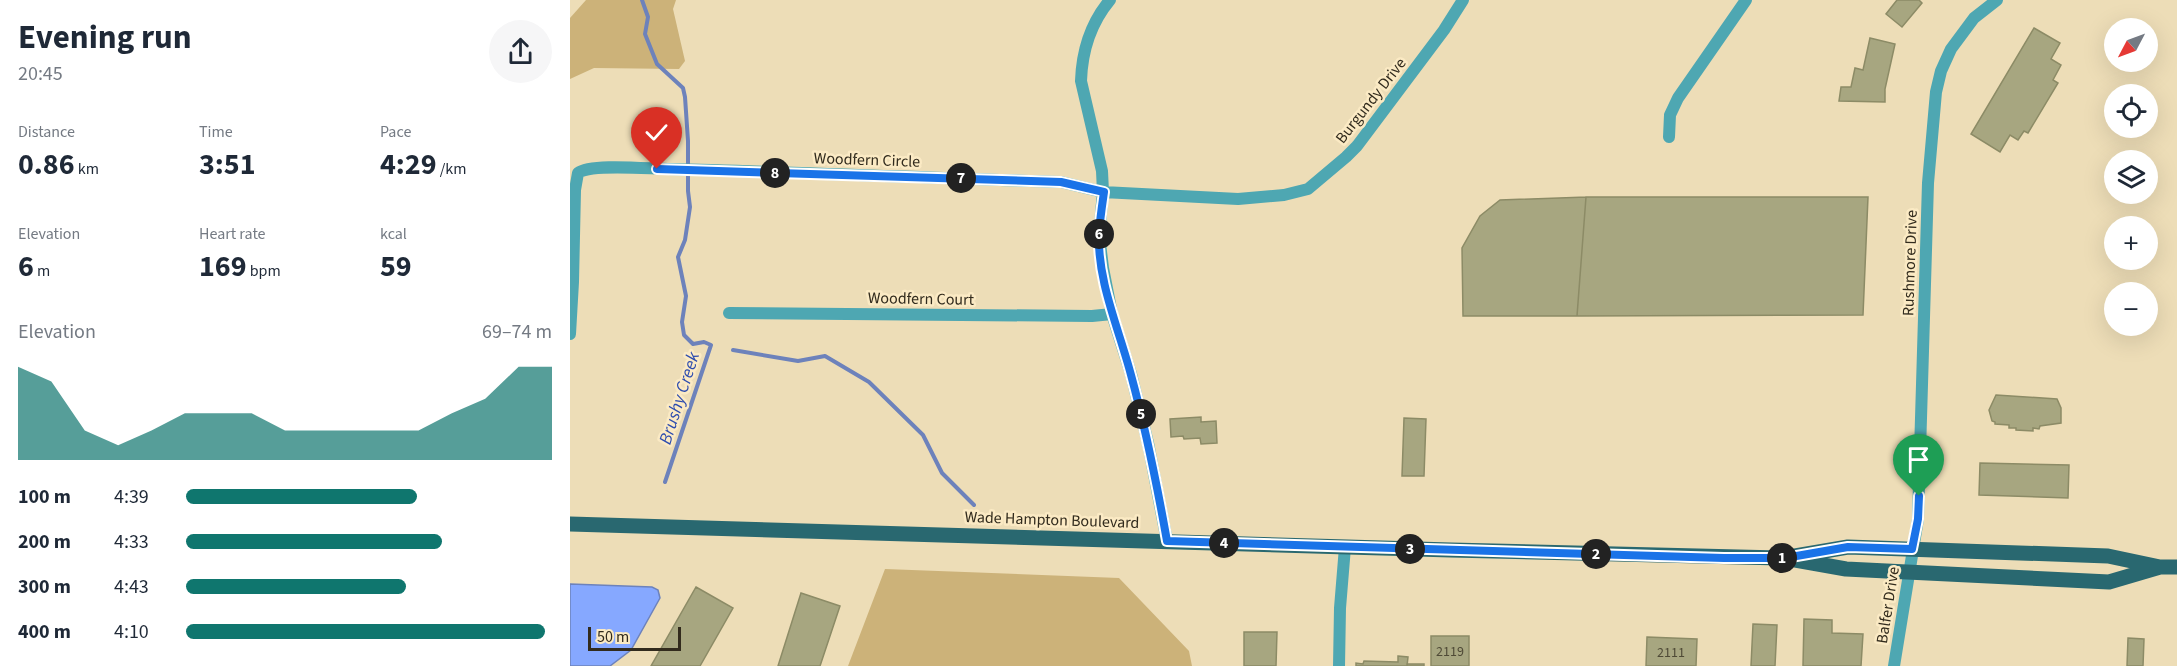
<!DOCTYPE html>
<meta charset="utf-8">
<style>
body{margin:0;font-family:"Source Sans 3",sans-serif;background:#f6f6f7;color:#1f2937;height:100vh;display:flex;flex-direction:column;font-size:22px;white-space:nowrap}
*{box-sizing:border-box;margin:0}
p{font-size:20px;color:#747a83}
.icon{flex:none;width:33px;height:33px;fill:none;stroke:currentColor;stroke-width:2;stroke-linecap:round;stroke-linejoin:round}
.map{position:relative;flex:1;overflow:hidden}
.side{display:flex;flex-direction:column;background:#fff;width:570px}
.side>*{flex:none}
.needle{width:39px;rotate:229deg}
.fabs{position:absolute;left:1534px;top:18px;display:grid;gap:12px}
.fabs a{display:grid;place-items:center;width:54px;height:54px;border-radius:50%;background:#fff;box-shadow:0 6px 24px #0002;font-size:30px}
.scale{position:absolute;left:18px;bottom:15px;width:93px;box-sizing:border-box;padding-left:6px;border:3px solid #322b1d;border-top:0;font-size:16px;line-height:21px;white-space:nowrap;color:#322b1d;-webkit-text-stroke:4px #fbeac4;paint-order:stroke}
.pin{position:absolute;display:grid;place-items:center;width:51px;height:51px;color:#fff;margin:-62px -26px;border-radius:50% 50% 50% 0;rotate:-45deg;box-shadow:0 0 6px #0007}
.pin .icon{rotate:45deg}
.km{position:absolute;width:30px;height:30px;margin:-15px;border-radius:50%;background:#222;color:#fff;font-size:16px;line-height:30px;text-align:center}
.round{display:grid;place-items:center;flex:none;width:63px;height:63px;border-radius:32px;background:#f6f6f7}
.overview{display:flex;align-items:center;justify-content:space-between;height:102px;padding:0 18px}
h1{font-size:33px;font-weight:700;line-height:45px}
.stats{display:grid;grid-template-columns:repeat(3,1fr);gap:9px;height:102px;padding:6px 18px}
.stats div{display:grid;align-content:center}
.stats b{font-size:30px;font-weight:700}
.stats small{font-size:16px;font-weight:400}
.stats p{font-size:16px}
.chart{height:168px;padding:12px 18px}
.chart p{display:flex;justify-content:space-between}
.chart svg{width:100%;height:108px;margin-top:6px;fill:#0f766e;opacity:.7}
ul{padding:0 18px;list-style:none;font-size:20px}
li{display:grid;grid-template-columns:96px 72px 1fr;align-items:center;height:45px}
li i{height:15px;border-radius:8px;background:#0f766e}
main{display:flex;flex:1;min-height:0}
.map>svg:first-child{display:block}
.green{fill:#ccb279}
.water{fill:#86a8ff;stroke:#6d82bb;stroke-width:1.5}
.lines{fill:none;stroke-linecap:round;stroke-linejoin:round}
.stream{stroke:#6d82bb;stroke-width:4}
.building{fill:#a7a680;stroke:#8c8b66;stroke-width:1.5}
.minor{stroke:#4ea7b2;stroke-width:12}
.primary{stroke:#296870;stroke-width:15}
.route-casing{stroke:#fff;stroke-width:12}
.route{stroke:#1a73e8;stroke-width:8}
.labels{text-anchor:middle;stroke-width:5;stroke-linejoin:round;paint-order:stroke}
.number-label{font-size:14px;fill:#4f4a36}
.street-label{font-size:16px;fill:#322b1d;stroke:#fbeac4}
.water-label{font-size:18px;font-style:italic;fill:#2d4cae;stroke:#fbeac4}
</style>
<main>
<section class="side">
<div class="overview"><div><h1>Evening run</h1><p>20:45</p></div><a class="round"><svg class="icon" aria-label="share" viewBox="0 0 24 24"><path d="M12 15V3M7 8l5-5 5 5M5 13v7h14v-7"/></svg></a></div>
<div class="stats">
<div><p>Distance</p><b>0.86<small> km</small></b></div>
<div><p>Time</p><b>3:51</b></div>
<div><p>Pace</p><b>4:29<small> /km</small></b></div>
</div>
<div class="stats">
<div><p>Elevation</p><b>6<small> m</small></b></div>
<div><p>Heart rate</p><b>169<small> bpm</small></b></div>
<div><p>kcal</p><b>59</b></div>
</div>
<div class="chart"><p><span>Elevation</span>69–74 m</p>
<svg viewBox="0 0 160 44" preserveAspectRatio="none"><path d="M0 44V6L10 12L20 32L30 38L40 32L50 25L60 25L70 25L80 32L90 32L100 32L110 32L120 32L130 25L140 19L150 6L160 6V44z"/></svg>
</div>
<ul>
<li><b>100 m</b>4:39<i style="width:63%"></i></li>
<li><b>200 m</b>4:33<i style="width:70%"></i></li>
<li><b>300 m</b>4:43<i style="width:60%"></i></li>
<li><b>400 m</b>4:10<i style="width:98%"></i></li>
</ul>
</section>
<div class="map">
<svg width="1607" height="666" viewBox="0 0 1607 666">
<rect width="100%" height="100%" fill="#edddb7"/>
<path class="green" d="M16,0H106L103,9L115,61L109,69L24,68L0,79V18Z
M315,569L549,578L619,651L622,666H278Z"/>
<path class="water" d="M0,584L82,587L88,590L90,598L61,650L40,666H0Z"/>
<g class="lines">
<path class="stream" d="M72,0L78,17L75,34L87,64L113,88L115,97L118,141V191L120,207L115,240L108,257L116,296L112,322L114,335L123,344L134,342L141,345L95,482
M163,350L228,361L255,356L299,382L353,435L372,473L404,505"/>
</g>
<path class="building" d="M1327,0H1349L1352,3L1332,27L1316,14Z
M1464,28L1490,43L1481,59L1491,65L1483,80L1488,83L1458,133L1454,131L1448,140L1440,135L1430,152L1401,134Z
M1300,38L1325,44L1315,89V102L1269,101L1271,87H1281L1285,68L1293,70Z
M1016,197H1298L1293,315L1007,316Z
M1016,197L1007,316H893L892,248L910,216L930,200Z
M1426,395L1487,399L1491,408V423L1470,426L1469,429L1463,428V431L1446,430V428H1439V425L1425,424V422L1422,421L1419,410Z
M631,417V422L646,421L647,443L631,444L630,438L614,439L613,436L601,437L600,419Z
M834,418L856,419L854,476H832Z
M1410,463L1499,465L1498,498L1409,495Z
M126,587L163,608L130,666H81Z
M231,593L270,606L250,666H208Z
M1234,619L1262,620V633L1293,634L1291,666H1233Z
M1183,624L1207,625L1205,666H1181Z
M674,632H707L706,666H674Z
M861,636H899V666H861Z
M1077,637L1127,639L1126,666H1076Z
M1558,638L1574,639L1573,666H1557Z
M828,656L838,657L837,666H786V663L793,664L794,661L828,662Z
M837,664H854V666H837Z"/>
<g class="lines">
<path class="minor" d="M540,0C520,24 512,50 511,81L532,171L533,192L529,235L533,268L542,314L561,374L578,443L597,541
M1099,137L1100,115L1108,98L1176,0
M159,313L522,316L542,314
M0,334L3,282L5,190L8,173C21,163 80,169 98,169C229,172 360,178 491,182L533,192L668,199L714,195L738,189L776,157L787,146L874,30L893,0
M769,666L770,608L775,547
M1324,666L1348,519L1358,183L1366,92L1371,71L1381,49L1404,18L1427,0"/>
<path class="primary" d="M0,524L881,550L1214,558L1276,569L1539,582L1590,567
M1225,556L1278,547L1538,556L1590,567H1607"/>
</g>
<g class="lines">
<defs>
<path id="route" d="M87,169L491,182L534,192C532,206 530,219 529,233C527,281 549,329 561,375C576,430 587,485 597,541L1154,558H1215L1278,547L1342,549L1348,519L1349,496"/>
</defs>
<use href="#route" class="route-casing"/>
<use href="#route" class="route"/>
</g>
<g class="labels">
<g class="number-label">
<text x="880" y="656">2119</text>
<text x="1101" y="657">2111</text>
</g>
<g class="street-label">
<text transform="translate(800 100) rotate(-52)" y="6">Burgundy Drive</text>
<text transform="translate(297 159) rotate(2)" y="6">Woodfern Circle</text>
<text transform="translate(1339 263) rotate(-88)" y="6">Rushmore Drive</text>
<text transform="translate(351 298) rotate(1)" y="6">Woodfern Court</text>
<text transform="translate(482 519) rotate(2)" y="6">Wade Hampton Boulevard</text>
<text transform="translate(1317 605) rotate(-81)" y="6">Balfer Drive</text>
</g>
<g class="water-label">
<text transform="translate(109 398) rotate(-72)" y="6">Brushy Creek</text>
</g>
</g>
</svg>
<div class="fabs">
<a><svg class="needle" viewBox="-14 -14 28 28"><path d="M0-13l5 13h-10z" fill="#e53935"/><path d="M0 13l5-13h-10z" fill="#747a83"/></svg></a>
<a><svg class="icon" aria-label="locate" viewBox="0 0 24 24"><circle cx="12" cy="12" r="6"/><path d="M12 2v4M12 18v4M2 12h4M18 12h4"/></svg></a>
<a><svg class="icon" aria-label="layers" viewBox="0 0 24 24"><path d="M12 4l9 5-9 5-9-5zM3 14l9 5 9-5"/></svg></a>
<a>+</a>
<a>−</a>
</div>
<div class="scale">50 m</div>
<div class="pin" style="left:1349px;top:496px;background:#1e9e55"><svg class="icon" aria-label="arrive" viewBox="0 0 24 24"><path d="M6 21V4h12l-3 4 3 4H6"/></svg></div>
<div class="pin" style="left:87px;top:169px;background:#d93025"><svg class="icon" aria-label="check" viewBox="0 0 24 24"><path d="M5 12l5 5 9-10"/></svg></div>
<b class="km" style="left:1212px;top:558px">1</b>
<b class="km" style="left:1026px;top:554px">2</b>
<b class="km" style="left:840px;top:549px">3</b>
<b class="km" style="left:654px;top:543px">4</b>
<b class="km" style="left:571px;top:414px">5</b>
<b class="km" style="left:529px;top:234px">6</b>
<b class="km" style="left:391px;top:178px">7</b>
<b class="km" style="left:205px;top:173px">8</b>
</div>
</main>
